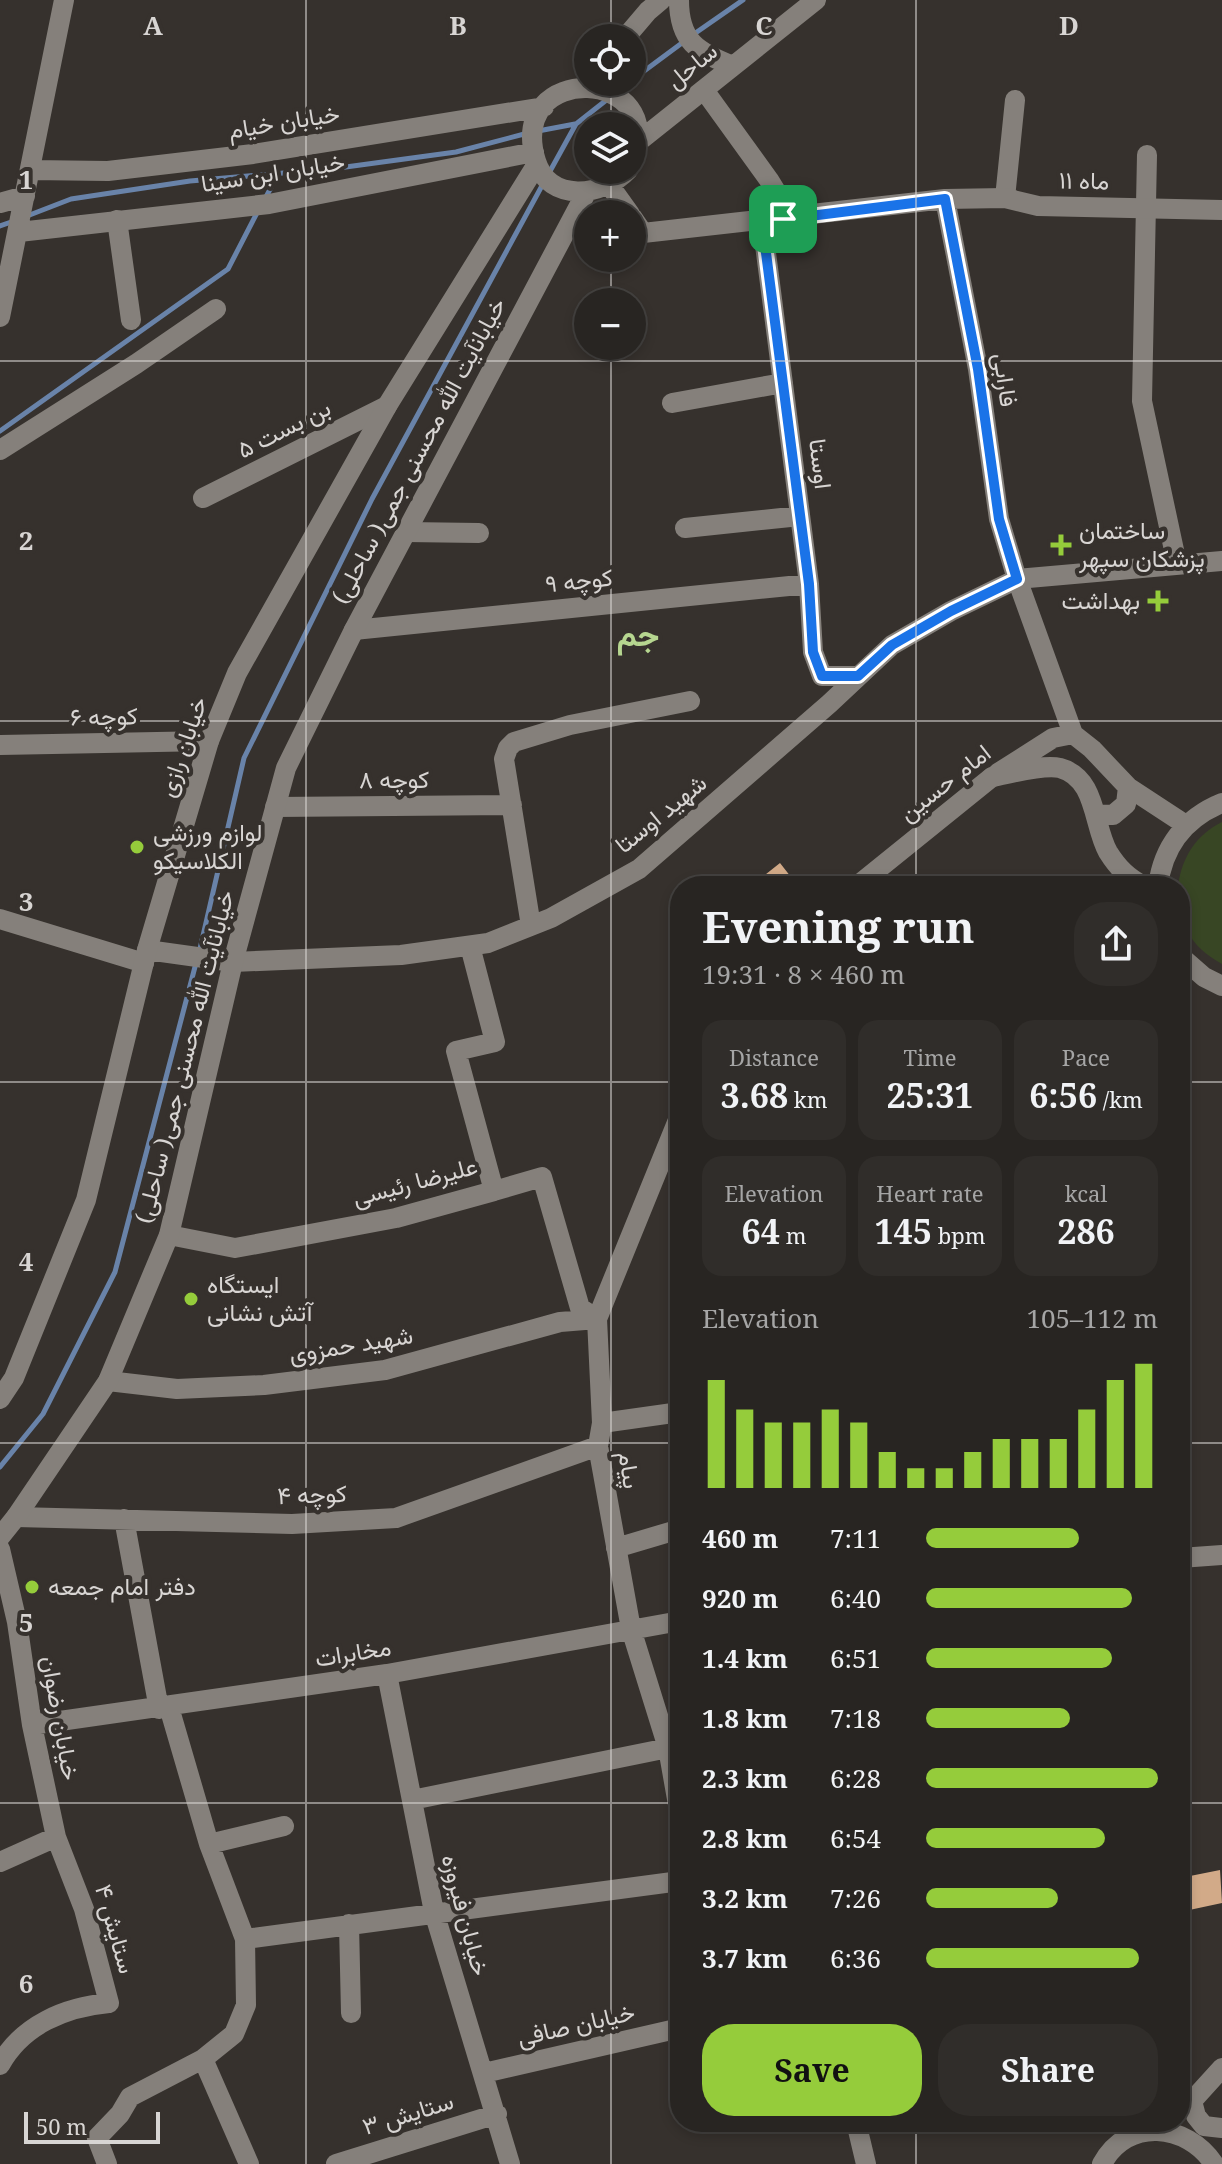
<!DOCTYPE html>
<meta charset="utf-8">
<style>
body{margin:0;font-family:"Noto Serif",Vazirmatn,serif;background:#302d2a;color:#f1f3f6;height:100vh;display:flex;flex-direction:column;font-size:30px;white-space:nowrap}
*{box-sizing:border-box;margin:0}
p{font-size:26px;color:#a5a5a5}
.icon{flex:none;width:44px;height:44px;fill:none;stroke:currentColor;stroke-width:2;stroke-linecap:round;stroke-linejoin:round}
.map{position:relative;flex:1;overflow:hidden}
.details{position:absolute;left:670px;top:876px;width:520px;height:1256px;display:flex;flex-direction:column;background:#282522;border-radius:32px;box-shadow:0 4px 12px #0003,0 0 0 2px #444240}
.details>*{flex:none}
.tools{position:absolute;left:574px;top:24px;display:grid;gap:16px}
.tools a{display:grid;place-items:center;width:72px;height:72px;border-radius:50%;background:#282522;box-shadow:0 4px 12px #0003,0 0 0 2px #444240;font-size:40px}
.scale{position:absolute;left:24px;bottom:20px;width:136px;box-sizing:border-box;padding-left:8px;border:4px solid #d8d5d3;border-top:0;font-size:22px;line-height:28px;white-space:nowrap;color:#d8d5d3;-webkit-text-stroke:6px #36312d;paint-order:stroke}
.pin{position:absolute;display:grid;place-items:center;width:68px;height:68px;color:#fff;margin:-34px;border-radius:16px;box-shadow:0 4px 12px #0006}
.round{display:grid;place-items:center;flex:none;width:84px;height:84px;border-radius:32px;background:#302d2a}
.summary{display:flex;align-items:center;justify-content:space-between;height:136px;padding:0 32px}
h1{font-size:44px;font-weight:700;line-height:60px}
.metrics{display:grid;grid-template-columns:repeat(3,1fr);gap:12px;height:136px;padding:8px 32px}
.metrics div{display:grid;align-content:center;border-radius:20px;background:#302d2a;text-align:center}
.metrics b{font-size:34px;font-weight:700}
.metrics small{font-size:22px;font-weight:400}
.metrics p{font-size:22px}
.chart{height:224px;padding:16px 32px}
.chart p{display:flex;justify-content:space-between}
.chart svg{width:100%;height:144px;margin-top:8px;stroke:#95cc3b;stroke-width:6}
.action{display:flex;gap:16px;margin-top:auto;padding:16px 32px}
.action a{flex:1;height:92px;border-radius:32px;background:#95cc3b;color:#111;font-size:32px;font-weight:700;line-height:92px;text-align:center}
.action a+a{background:#302d2a;color:#f1f3f6}
ul{padding:0 32px;list-style:none;font-size:26px}
li{display:grid;grid-template-columns:128px 96px 1fr;align-items:center;height:60px}
li i{height:20px;border-radius:10px;background:#95cc3b}
.map>svg:first-child{display:block}
.grass{fill:#384624}
.lines{fill:none;stroke-linecap:round;stroke-linejoin:round}
.stream{stroke:#6983a9;stroke-width:5}
.building{fill:#d2aa88}
.street{stroke:#85807b;stroke-width:20}
.secondary{stroke:#85807b;stroke-width:20}
.route-casing{stroke:#fff;stroke-width:16}
.route{stroke:#1a73e8;stroke-width:10}
.grid{fill:none;stroke:#d8d5d3;stroke-width:2;stroke-opacity:0.55}
.poi-dot{fill:#95cc3b;stroke:#36312d;stroke-width:3}
.labels{text-anchor:middle;stroke-width:8;stroke-linejoin:round;paint-order:stroke}
.street-label{font-size:24px;fill:#d8d5d3;stroke:#36312d}
.poi-label{font-size:24px;fill:#d8d5d3;stroke:#36312d;text-anchor:start}
.district-label{font-size:32px;font-weight:bold;fill:#b6d690;stroke:#36312d}
.grid-label{font-size:26px;text-anchor:middle;font-weight:bold;fill:#d8d5d3;stroke:#36312d;stroke-width:8;stroke-linejoin:round;paint-order:stroke}
</style>
<div class="map">
<svg width="1222" height="2164" viewBox="0 0 1222 2164">
<rect width="100%" height="100%" fill="#36312d"/>
<path class="grass" d="M1222,822V964C1187,944 1180,924 1180,886H1178C1182,857 1196,835 1222,822Z"/>
<g class="lines">
<path class="stream" d="M694,34L743,0
M632,80L686,40
M617,92L629,82
M538,131L575,124
M549,173L576,124L609,98
M266,197L278,174
M27,216L71,199L190,181L331,169L456,152L528,133
M0,226L14,221
M0,431L228,269L259,209
M199,953L244,758L372,499L544,182
M0,1467L43,1414L115,1272L196,963"/>
</g>
<path class="building" d="M780,863L798,886H751Z
M1220,1870L1222,1903L1180,1912V1878Z"/>
<g class="lines">
<path class="street" d="M704,90L769,180L780,198L783,219
M1147,155L1142,401L1177,564
M1005,198L1015,100
M117,220L131,320
M762,222L809,584L813,652L822,676H858
M672,403L783,383
M0,450L136,364L216,309
M203,498L387,406
M685,528L800,516
M406,532L479,533
M354,630L809,584
M0,745L209,741
M275,807L512,805
M857,886L992,777
M0,919L144,963
M531,926L504,759L508,748L514,742L570,725L690,701
M147,950L233,962L401,955L488,943L551,918L639,869L829,704L892,645L951,611L1017,579L1222,561
M680,1115L597,1319L602,1423L598,1446L631,1629L668,1748L680,1816
M494,1191L542,1177L580,1308L597,1319
M169,1235L235,1248L396,1218L494,1191L456,1051L495,1042L470,946
M108,1381L177,1389L264,1385L385,1370L560,1322L597,1319
M602,1423L680,1412
M16,1517L292,1524L396,1518L598,1446
M124,1519L159,1709
M616,1548L680,1529
M0,1549L17,1622L32,1725L56,1837L84,1909L109,2003C65,2007 22,2025 0,2065
M1180,1558L1222,1555
M387,1674L434,1912L510,2164
M169,1707L209,1844L245,1939L246,2005L234,2034L203,2059L249,2164
M32,1725L387,1674L680,1621
M412,1800L668,1748
M209,1844L284,1826
M0,1862L56,1837
M349,1924L351,2013
M245,1939L680,1881
M484,2073L680,2028
M856,2122L866,2164
M107,2164L97,2138L120,2114L130,2097L203,2059
M336,2164L497,2114"/>
<path class="secondary" d="M679,0C679,41 697,52 733,66
M625,38L648,11L661,0
M638,142L816,0
M31,170L108,171L253,154L544,107
M628,170C603,197 549,203 536,161C505,60 672,67 632,163
M610,186L630,214
M945,199L978,369L999,519L1017,579L1073,734L1092,749L1128,787L1186,825
M0,203L25,196
M632,217L643,233L945,199L1005,198L1038,206L1222,210
M19,232L269,204L534,152
M0,317L64,0
M998,773L1053,738L1073,734
M992,777C1009,774 1043,764 1060,768C1097,778 1093,826 1108,852C1118,868 1128,878 1144,886
M1097,814L1113,815L1126,804L1128,787
M1158,886C1163,847 1185,818 1222,803
M1180,956L1204,977L1222,986
M0,1399L14,1378L86,1200L147,950L209,741L237,673L387,406L537,164
M0,1537L16,1517L108,1381L169,1235L233,962L286,768L354,630L587,191
M1192,2101L1196,2116L1204,2126L1222,2128
M1180,2109L1192,2101L1222,2068
M1102,2164C1127,2117 1187,2123 1214,2164"/>
</g>
<g class="lines">
<defs>
<path id="route" d="M945,199L978,369L999,519L1017,579L951,611L892,645L858,676H822L813,652L809,584L762,222Z"/>
</defs>
<use href="#route" class="route-casing"/>
<use href="#route" class="route"/>
</g>
<path class="grid" d="M306,0V2164M611,0V38M916,0V886M611,82V126M611,170V214M611,258V302M611,346V2164M0,361H1222M0,721H1222M0,1082H680M1180,1082H1222M0,1443H680M1180,1443H1222M0,1803H680M1180,1803H1222M916,2122V2164"/>
<g class="poi-dot">
<path d="M1057 533h8v8h8v8h-8v8h-8v-8h-8v-8h8z"/>
<path d="M1154 589h8v8h8v8h-8v8h-8v-8h-8v-8h8z"/>
<circle cx="137" cy="847" r="8"/>
<circle cx="191" cy="1299" r="8"/>
<circle cx="32" cy="1587" r="8"/>
</g>
<g class="labels">
<g class="street-label">
<text transform="translate(692 66) rotate(-39)" y="8">ساحل</text>
<text transform="translate(284 122) rotate(-9)" y="8">خیابان خیام</text>
<text transform="translate(273 173) rotate(-9)" y="8">خیابان ابن سینا</text>
<text transform="translate(1084 181) rotate(1)" y="8">ماه ۱۱</text>
<text transform="translate(1005 380) rotate(82)" y="8">فارابی</text>
<text transform="translate(284 429) rotate(-27)" y="8">بن بست ۵</text>
<text transform="translate(419 451) rotate(-62)" y="8">خیابانآیت الله محسنی جمی( ساحلی)</text>
<text transform="translate(820 464) rotate(83)" y="8">اوستا</text>
<text transform="translate(579 581) rotate(-6)" y="8">کوچه ۹</text>
<text transform="translate(104 717) rotate(-1)" y="8">کوچه ۶</text>
<text transform="translate(183 747) rotate(-71)" y="8">خیابان رازی</text>
<text x="394" y="788">کوچه ۸</text>
<text transform="translate(945 783) rotate(-38)" y="8">امام حسین</text>
<text transform="translate(661 814) rotate(-39)" y="8">شهید اوستا</text>
<text transform="translate(185 1057) rotate(-76)" y="8">خیابانآیت الله محسنی جمی( ساحلی)</text>
<text transform="translate(415 1182) rotate(-15)" y="8">علیرضا رئیسی</text>
<text transform="translate(351 1345) rotate(-9)" y="8">شهید حمزوی</text>
<text transform="translate(629 1470) rotate(81)" y="8">پیام</text>
<text transform="translate(312 1495) rotate(-2)" y="8">کوچه ۴</text>
<text transform="translate(353 1653) rotate(-9)" y="8">مخابرات</text>
<text transform="translate(60 1718) rotate(80)" y="8">خیابان رضوان</text>
<text transform="translate(465 1915) rotate(75)" y="8">خیابان فیروزه</text>
<text transform="translate(115 1929) rotate(74)" y="8">ستایش ۴</text>
<text transform="translate(576 2025) rotate(-13)" y="8">خیابان صافی</text>
<text transform="translate(408 2114) rotate(-17)" y="8">ستایش ۳</text>
</g>
<g class="poi-label">
<text x="1079" y="539">ساختمان<tspan x="1079" dy="28">پزشکان سپهر</tspan></text>
<text x="1140" y="609" text-anchor="end">بهداشت</text>
<text x="153" y="841">لوازم ورزشی<tspan x="153" dy="28">الکلاسیکو</tspan></text>
<text x="207" y="1293">ایستگاه<tspan x="207" dy="28">آتش نشانی</tspan></text>
<text x="48" y="1595">دفتر امام جمعه</text>
</g>
<g class="district-label">
<text x="638" y="646">جم</text>
</g>
</g>
<g class="grid-label">
<text x="153" y="35">A</text>
<text x="458" y="35">B</text>
<text x="764" y="35">C</text>
<text x="1069" y="35">D</text>
<text x="26" y="189">1</text>
<text x="26" y="550">2</text>
<text x="26" y="911">3</text>
<text x="26" y="1271">4</text>
<text x="26" y="1632">5</text>
<text x="26" y="1993">6</text>
</g>
</svg>
<div class="tools">
<a><svg class="icon" aria-label="locate" viewBox="0 0 24 24"><circle cx="12" cy="12" r="6"/><path d="M12 2v4M12 18v4M2 12h4M18 12h4"/></svg></a>
<a><svg class="icon" aria-label="layers" viewBox="0 0 24 24"><path d="M12 4l9 5-9 5-9-5zM3 14l9 5 9-5"/></svg></a>
<a>+</a>
<a>−</a>
</div>
<div class="scale">50 m</div>
<div class="pin" style="left:783px;top:219px;background:#1e9e55"><svg class="icon" aria-label="arrive" viewBox="0 0 24 24"><path d="M6 21V4h12l-3 4 3 4H6"/></svg></div>
<section class="details">
<div class="summary"><div><h1>Evening run</h1><p>19:31 · 8 × 460 m</p></div><a class="round"><svg class="icon" aria-label="share" viewBox="0 0 24 24"><path d="M12 15V3M7 8l5-5 5 5M5 13v7h14v-7"/></svg></a></div>
<div class="metrics">
<div><p>Distance</p><b>3.68<small> km</small></b></div>
<div><p>Time</p><b>25:31</b></div>
<div><p>Pace</p><b>6:56<small> /km</small></b></div>
</div>
<div class="metrics">
<div><p>Elevation</p><b>64<small> m</small></b></div>
<div><p>Heart rate</p><b>145<small> bpm</small></b></div>
<div><p>kcal</p><b>286</b></div>
</div>
<div class="chart"><p><span>Elevation</span>105–112 m</p>
<svg viewBox="0 0 160 44" preserveAspectRatio="none"><path d="M5 44V11M15 44V20M25 44V24M35 44V24M45 44V20M55 44V24M65 44V33M75 44V38M85 44V38M95 44V33M105 44V29M115 44V29M125 44V29M135 44V20M145 44V11M155 44V6"/></svg>
</div>
<ul>
<li><b>460 m</b>7:11<i style="width:66%"></i></li>
<li><b>920 m</b>6:40<i style="width:89%"></i></li>
<li><b>1.4 km</b>6:51<i style="width:80%"></i></li>
<li><b>1.8 km</b>7:18<i style="width:62%"></i></li>
<li><b>2.3 km</b>6:28<i style="width:100%"></i></li>
<li><b>2.8 km</b>6:54<i style="width:77%"></i></li>
<li><b>3.2 km</b>7:26<i style="width:57%"></i></li>
<li><b>3.7 km</b>6:36<i style="width:92%"></i></li>
</ul>
<div class="action"><a>Save</a><a>Share</a></div>
</section>
</div>
